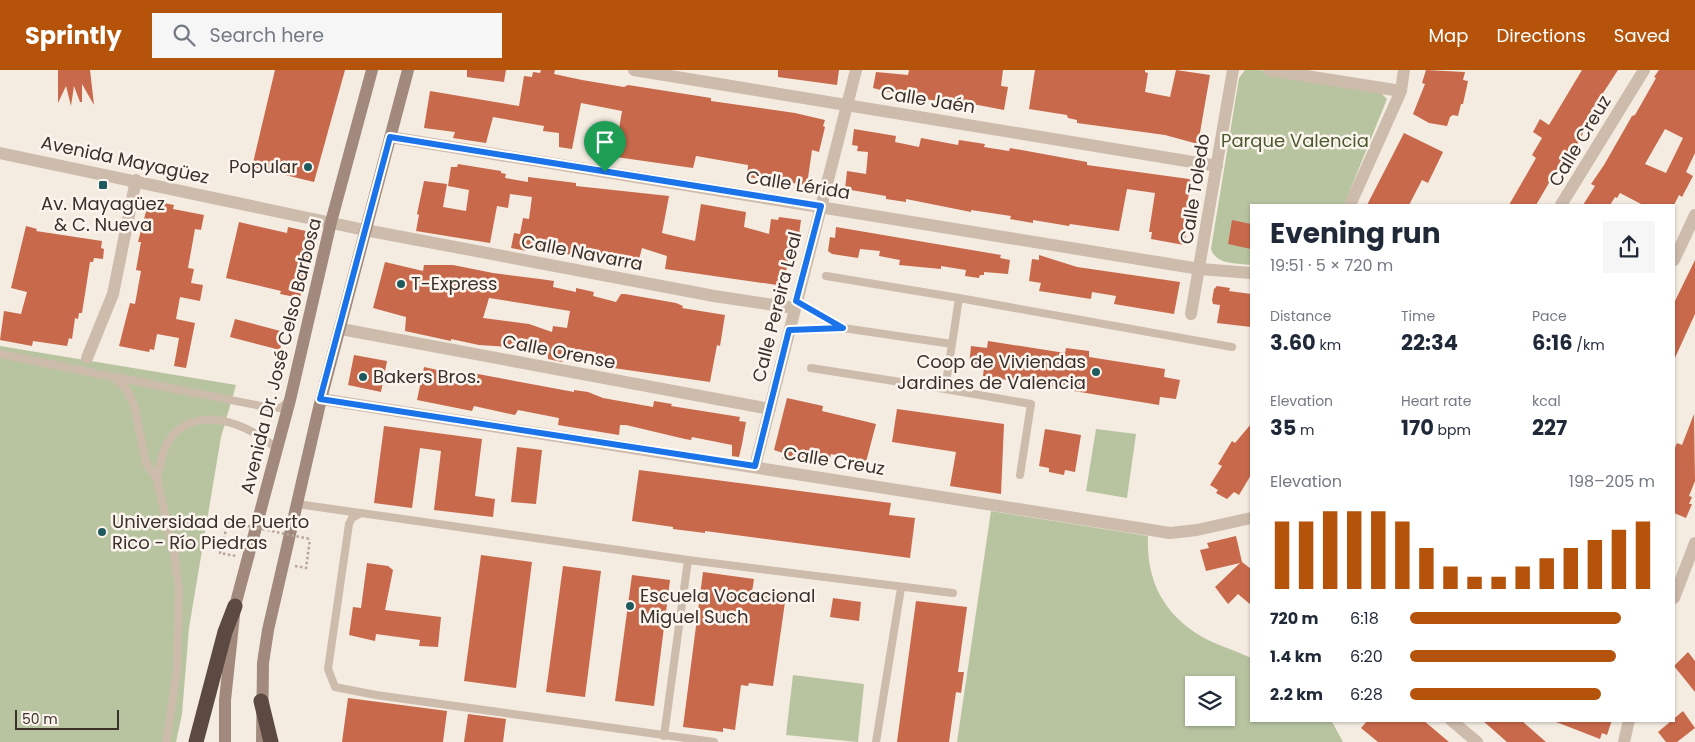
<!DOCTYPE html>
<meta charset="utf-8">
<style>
body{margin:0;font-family:Poppins,sans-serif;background:#f6f6f7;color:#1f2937;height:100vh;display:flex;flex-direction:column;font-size:19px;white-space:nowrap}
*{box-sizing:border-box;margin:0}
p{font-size:16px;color:#747a83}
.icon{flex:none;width:28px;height:28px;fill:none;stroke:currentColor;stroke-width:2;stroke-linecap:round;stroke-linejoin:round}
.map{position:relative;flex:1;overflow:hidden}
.panel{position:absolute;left:1250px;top:134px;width:425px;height:518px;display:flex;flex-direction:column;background:#fff;border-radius:0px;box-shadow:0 1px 4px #0004}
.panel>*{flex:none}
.buttons{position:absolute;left:1185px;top:606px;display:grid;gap:10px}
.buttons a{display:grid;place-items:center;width:50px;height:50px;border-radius:0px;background:#fff;box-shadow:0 1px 4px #0004;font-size:25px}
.scale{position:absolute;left:15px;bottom:12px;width:104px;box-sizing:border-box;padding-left:5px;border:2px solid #3b302b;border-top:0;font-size:14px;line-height:18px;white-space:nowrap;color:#3b302b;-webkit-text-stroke:4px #fbf5ee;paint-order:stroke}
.pin{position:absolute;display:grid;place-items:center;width:42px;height:42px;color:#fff;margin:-51px -21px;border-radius:50% 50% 50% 0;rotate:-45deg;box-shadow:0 0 5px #0007}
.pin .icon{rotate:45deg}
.round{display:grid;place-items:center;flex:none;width:52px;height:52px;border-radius:0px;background:#f6f6f7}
.head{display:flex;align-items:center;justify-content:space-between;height:85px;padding:0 20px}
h1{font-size:28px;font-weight:700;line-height:38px}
.metrics{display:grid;grid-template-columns:repeat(3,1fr);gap:8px;height:85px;padding:5px 20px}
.metrics div{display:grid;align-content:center}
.metrics b{font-size:21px;font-weight:700}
.metrics small{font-size:14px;font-weight:400}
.metrics p{font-size:14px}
.chart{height:140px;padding:10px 20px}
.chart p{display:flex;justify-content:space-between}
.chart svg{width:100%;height:90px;margin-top:5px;stroke:#b45309;stroke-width:6}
ul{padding:0 20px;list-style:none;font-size:16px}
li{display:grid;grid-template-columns:80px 60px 1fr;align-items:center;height:38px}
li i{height:12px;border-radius:6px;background:#b45309}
header{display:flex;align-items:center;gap:30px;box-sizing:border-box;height:70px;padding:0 25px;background:#b45309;color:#fff}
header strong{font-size:24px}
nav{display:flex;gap:28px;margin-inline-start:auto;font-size:18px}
.search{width:350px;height:45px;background:#f6f6f7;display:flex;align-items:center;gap:12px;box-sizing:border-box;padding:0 18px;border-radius:0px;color:#747a83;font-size:19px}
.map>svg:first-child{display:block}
.green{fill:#b8c4a0;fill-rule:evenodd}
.building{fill:#c8694b;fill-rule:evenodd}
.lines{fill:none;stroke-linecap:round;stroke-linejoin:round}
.path{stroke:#b9a596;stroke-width:2.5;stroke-dasharray:2.5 2.5;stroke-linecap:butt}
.service{stroke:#cdbbac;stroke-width:8}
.minor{stroke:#cdbbac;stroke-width:12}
.tertiary{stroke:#cdbbac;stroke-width:12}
.secondary{stroke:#a18a7d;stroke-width:12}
.motorway{stroke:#5c4a42;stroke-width:15}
.path-bridge{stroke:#b9a596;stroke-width:2.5;stroke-dasharray:2.5 2.5;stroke-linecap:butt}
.route-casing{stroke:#fff;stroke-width:10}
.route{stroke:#1a73e8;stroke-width:6}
.poi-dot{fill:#1f5a5e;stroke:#fbf5ee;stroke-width:2}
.labels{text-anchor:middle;stroke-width:5;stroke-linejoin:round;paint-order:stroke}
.street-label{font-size:18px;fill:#3b302b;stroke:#fbf5ee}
.park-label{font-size:18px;fill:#4a5a2e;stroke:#fbf5ee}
.poi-label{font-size:18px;fill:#3b302b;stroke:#fbf5ee;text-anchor:start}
</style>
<header>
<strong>Sprintly</strong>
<div class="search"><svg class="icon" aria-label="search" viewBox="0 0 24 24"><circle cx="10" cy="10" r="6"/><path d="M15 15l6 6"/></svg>Search here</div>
<nav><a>Map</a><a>Directions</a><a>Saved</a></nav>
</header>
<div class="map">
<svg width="1695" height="672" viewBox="0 0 1695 672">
<rect width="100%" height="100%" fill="#f4ebe1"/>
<path class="green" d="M1245,0H1259L1377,19L1387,29L1344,135H1251V195C1237,193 1216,195 1211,179L1239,8Z
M0,276L236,315L221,367L189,558L182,644L176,672H0Z
M1096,359L1136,364L1127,428L1086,421Z
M991,441L1148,466C1146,514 1166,548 1208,570C1222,577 1237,581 1251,588V650H1331L1343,672H957ZM1194,615H1226V648H1194Z
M793,605L864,614L858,672L786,665Z"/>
<path class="building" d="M58,0H90L94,35L82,14V32H80L74,16L71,36L66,16L58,33Z
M275,0H345L314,112L252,97Z
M467,0H506L504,12L467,7Z
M541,0H555L554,4L582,10L624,17L628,15L711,28V31L795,43L825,50L823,56L825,57L819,82L812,80L807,115L747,107L748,95L696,86L693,98L616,87L617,85L609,83L612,64L618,65L622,41L581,33L572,79L559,77V63L543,61L544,56L493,47L486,73L453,68L455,62L424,58L430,21L519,36L524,6L532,7L533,2L540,3Z
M778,0H839L837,15L778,7Z
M909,0H1003L1001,16L1008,17L1004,40L978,35L913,28L873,18L876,2L908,5Z
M1035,0H1145V2L1148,3L1145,22L1170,27L1176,0L1210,5L1198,74L1165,65L1077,53V50L1068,48L1067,45L1029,39Z
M1426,0L1465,2L1463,10L1468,11L1463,34H1461L1458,46L1453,45L1450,47L1447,56L1429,53L1413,44L1425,14L1422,13Z
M1582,0H1618L1588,46L1585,54L1587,55L1578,73L1566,91L1563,89L1536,135H1509L1536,88L1532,85L1542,68L1533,62L1540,49L1549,55Z
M1659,0H1695V83L1686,102L1693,106L1682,127L1679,125L1674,135H1643L1620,123L1617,128L1615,127L1610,135H1583L1595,116L1591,114L1604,95L1632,46L1635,45L1656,8L1654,7ZM1665,59L1683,68L1666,103L1645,94Z
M854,59L896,66L895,72L919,77L921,68L958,75L959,70L985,74L984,77L1009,81L1010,78L1087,92V95L1189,109L1191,111L1188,129L1192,130L1184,175L1151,169L1152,162H1149L1155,123L1127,119L1119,161L1070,154L1069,156L1033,150V153L1010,149L1011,146L971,140V142L906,129V132L886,129V126L845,119L847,101L866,104L868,82L857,81L858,76L852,75Z
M1404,63L1443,82L1428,113L1422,110L1409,135H1367Z
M458,94L501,101V103L506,104L505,108L528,112V107L576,113V116L669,126L662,163L695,171L701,134L746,142L744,157L769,164L771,149L778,150L779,147L801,150L799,165L792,164L784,216L665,199L667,186L642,178L637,197L605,193V190L527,178V181L511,178L514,163L520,164L523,148L529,149L532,127L510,124L508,138L497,136L490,173L416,161L419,145L417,144L424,111L447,114L443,137L466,141L469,120L448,116L451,97H457Z
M149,130L174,135L173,139L204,145L201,160L195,159L188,198L194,199L191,213L203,215L200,231L180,227L176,249L195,253L186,298L174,296L179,268L157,264L154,280L150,279L149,282L119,276L130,233L135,234L141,201L136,200L141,172H138Z
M1232,150L1251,154V179L1228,174Z
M239,152L287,163L288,157L315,163L300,228L280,224L281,221L226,208Z
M26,156L37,159L36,161L102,171L101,178L104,179L103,189L94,188L93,192H90L82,243H79L78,249L75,248L72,269L69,268L67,276L33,271L32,276L0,270L4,241L21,244L27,222L11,218Z
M836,157L1001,185L1000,188L1010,190L1008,204L984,202V205H980L979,208L965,206L966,200L941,196V199L899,195L900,190L879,186L880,181L860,179L858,188L832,184L828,181L830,167L835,168Z
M1039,185L1077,197L1180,212L1174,244L1114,234L1116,226L1092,222L1091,229L1039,221L1041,213L1029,211L1032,189L1039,190Z
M1695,190V244L1674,290V233Z
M385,192L423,201L424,195H453L493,203L540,209L554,211L553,217L576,222V218L594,222L593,226L597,227L616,232L621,224H625L676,233L683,236L682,238L725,245L720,276L717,275L710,312L593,295L596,282L573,279L570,290L563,288L562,292L548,289V283L526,276L524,281L510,277L479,275L451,269V271L405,261L406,247L373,238ZM489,228L570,241L567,258L553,256L552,262L529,254L483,248Z
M1217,216L1230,218L1229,221L1251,224V257L1217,253L1220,235L1213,234L1212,230L1214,219Z
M235,249L284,262L280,280L230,267Z
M988,271L1065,283L1066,278L1089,281V287L1165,299L1164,307L1180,310L1176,329L1160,327L1159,335L983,306L984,298L969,296L971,276L987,278Z
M354,285L387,291L381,322L348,315Z
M424,297L442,301L441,311L464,315L467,302L574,322V320L588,322L603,328L653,337L654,331L672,334L671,336L740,347L739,351L746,352L742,374L739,387L732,386V375L692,367L691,370L685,369L626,355H620L619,365L558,355L559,348L518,340L515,345L474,336L472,341L417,330Z
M787,328L823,336L822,341L876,354L866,392L831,384L829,393L799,387L798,391L782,389L783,383L774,380Z
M897,339L1004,354L1001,424L950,416L956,382L892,372Z
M1694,344L1695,411L1689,426L1692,427L1689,434H1692L1686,448L1674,443V380L1677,373L1682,375Z
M1251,354V405L1239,425L1234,422L1227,429L1216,423L1218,420L1210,415L1222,396L1218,394L1232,371L1235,373Z
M384,356L482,369L475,426L495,429L493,447L434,440L441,381L420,378L412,438L374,433Z
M1045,359L1081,365L1075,402L1065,400L1064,405L1049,402V398L1039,396Z
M517,377L542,380L536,434L511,432Z
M639,400L891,433L889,445L915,448L910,488L705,461V463L673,459V457L632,451Z
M1236,466L1242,492L1251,499V535L1238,524L1228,534L1215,517L1240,493L1206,501L1200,480L1209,478L1207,473Z
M481,485L532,492L516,618L464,611Z
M367,493L388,496L393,500L385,540L441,547L438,577L419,576L420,570L376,564L375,571L349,565L353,537L361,538Z
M563,496L601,501L585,627L546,622Z
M703,502L754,509L752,522L786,525L773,616L749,613L748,616L741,615L735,660L723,658V662L683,657Z
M632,505L670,510L654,636L615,631Z
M833,528L861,532L859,551L830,547Z
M916,531L967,537L958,602H964L961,623L956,622L949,672H897Z
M1688,582L1695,591V622L1674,596Z
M348,628L447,641L443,672H342Z
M1683,641L1695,658L1677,672H1666L1658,662Z
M468,644L506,649L503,672H464Z
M1368,650H1423L1449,672H1378L1361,658Z
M1482,650H1521L1546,672H1507Z
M1551,650H1611V653L1607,665L1602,663L1600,669Z"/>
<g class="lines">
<path class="path" d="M228,452L220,483L236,486
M295,496L306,498L310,469"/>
<path class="service" d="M826,206L959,228L952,274
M959,228L1232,277
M789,260L843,258L796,231
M0,284L114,307L126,319L134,335L146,393L157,409L175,488L179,519L177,601L166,672
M811,298L945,319L952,274L843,258
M115,307L266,337L281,338L288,331
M945,319L1031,334L1020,405
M157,409C160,397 161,383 168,372C194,331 249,354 277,379
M297,434L360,443
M664,666L688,490
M714,672L376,625L335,617L328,599L349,454L352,448L361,443L688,490L953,523
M876,672L901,518"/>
<path class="minor" d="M634,0L1217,96
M1269,0L1401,21
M390,67L1200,199L1251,203
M1350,135L1401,21L1404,0
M1561,135L1644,0
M365,160L714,226L794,238
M1674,190L1695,145
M1191,244L1233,0
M341,259L770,339
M87,288L113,224L136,110
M321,329L1170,463L1197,460L1251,448
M755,396L856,0
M1674,528L1695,473
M1451,650L1477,672
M1624,672L1629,650"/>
<path class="tertiary" d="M0,83L365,160"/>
<path class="secondary" d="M225,672V630L235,536L290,330L331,152L372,0
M262,672L263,593L268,560L321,329L408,0"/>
<path class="motorway" d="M261,631L271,672
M196,672L225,562L235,536"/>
<path class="path-bridge" d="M228,452L310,469"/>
</g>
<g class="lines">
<defs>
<path id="route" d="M390,67L821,136L796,231L843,258L789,260L755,396L320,329Z"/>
</defs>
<use href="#route" class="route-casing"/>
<use href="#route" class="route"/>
</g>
<g class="poi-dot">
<circle cx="308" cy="97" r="5"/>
<rect x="98" y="110" width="10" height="10" rx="2.5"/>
<circle cx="401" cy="214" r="5"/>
<circle cx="1096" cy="302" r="5"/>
<circle cx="363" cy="307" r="5"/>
<circle cx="102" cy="462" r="5"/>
<circle cx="630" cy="536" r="5"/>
</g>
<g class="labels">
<g class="street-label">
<text transform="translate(928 30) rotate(9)" y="6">Calle Jaén</text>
<text transform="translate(1580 71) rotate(-59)" y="6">Calle Creuz</text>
<text transform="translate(125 90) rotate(12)" y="6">Avenida Mayagüez</text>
<text transform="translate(798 115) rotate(9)" y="6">Calle Lérida</text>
<text transform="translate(1195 119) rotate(-81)" y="6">Calle Toledo</text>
<text transform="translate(582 183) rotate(11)" y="6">Calle Navarra</text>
<text transform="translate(777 237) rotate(-76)" y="6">Calle Pereira Leal</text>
<text transform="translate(559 282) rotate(11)" y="6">Calle Orense</text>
<text transform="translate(281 286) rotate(-76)" y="6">Avenida Dr. José Celso Barbosa</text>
<text transform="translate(834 391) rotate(9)" y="6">Calle Creuz</text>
</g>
<g class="park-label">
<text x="1295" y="77">Parque Valencia</text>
</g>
<g class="poi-label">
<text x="298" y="103" text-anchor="end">Popular</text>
<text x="103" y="140" text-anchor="middle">Av. Mayagüez<tspan x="103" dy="21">&amp; C. Nueva</tspan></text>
<text x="411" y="220">T-Express</text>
<text x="1086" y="298" text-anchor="end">Coop de Viviendas<tspan x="1086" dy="21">Jardines de Valencia</tspan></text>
<text x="373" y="313">Bakers Bros.</text>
<text x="112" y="458">Universidad de Puerto<tspan x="112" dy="21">Rico - Río Piedras</tspan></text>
<text x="640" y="532">Escuela Vocacional<tspan x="640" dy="21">Miguel Such</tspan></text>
</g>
</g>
</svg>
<div class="buttons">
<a><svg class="icon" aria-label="layers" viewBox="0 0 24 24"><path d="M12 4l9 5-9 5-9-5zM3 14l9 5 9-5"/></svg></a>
</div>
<div class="scale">50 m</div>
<div class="pin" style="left:605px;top:102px;background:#1e9e55"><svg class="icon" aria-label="arrive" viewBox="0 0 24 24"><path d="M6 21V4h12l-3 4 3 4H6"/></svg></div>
<section class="panel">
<div class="head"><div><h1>Evening run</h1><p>19:51 · 5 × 720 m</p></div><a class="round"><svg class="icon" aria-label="share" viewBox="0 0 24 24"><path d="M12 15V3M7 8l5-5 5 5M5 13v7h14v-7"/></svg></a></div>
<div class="metrics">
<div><p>Distance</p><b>3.60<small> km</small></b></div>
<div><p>Time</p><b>22:34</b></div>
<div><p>Pace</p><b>6:16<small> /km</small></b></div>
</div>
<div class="metrics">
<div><p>Elevation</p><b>35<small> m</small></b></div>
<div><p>Heart rate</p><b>170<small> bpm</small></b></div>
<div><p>kcal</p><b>227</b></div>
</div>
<div class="chart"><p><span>Elevation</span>198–205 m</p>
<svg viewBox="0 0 160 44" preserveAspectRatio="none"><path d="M5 44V11M15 44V11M25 44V6M35 44V6M45 44V6M55 44V11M65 44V24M75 44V33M85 44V38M95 44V38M105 44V33M115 44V29M125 44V24M135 44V20M145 44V15M155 44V11"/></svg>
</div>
<ul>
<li><b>720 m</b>6:18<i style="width:86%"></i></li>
<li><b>1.4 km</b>6:20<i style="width:84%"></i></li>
<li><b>2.2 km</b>6:28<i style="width:78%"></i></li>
</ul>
</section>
</div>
